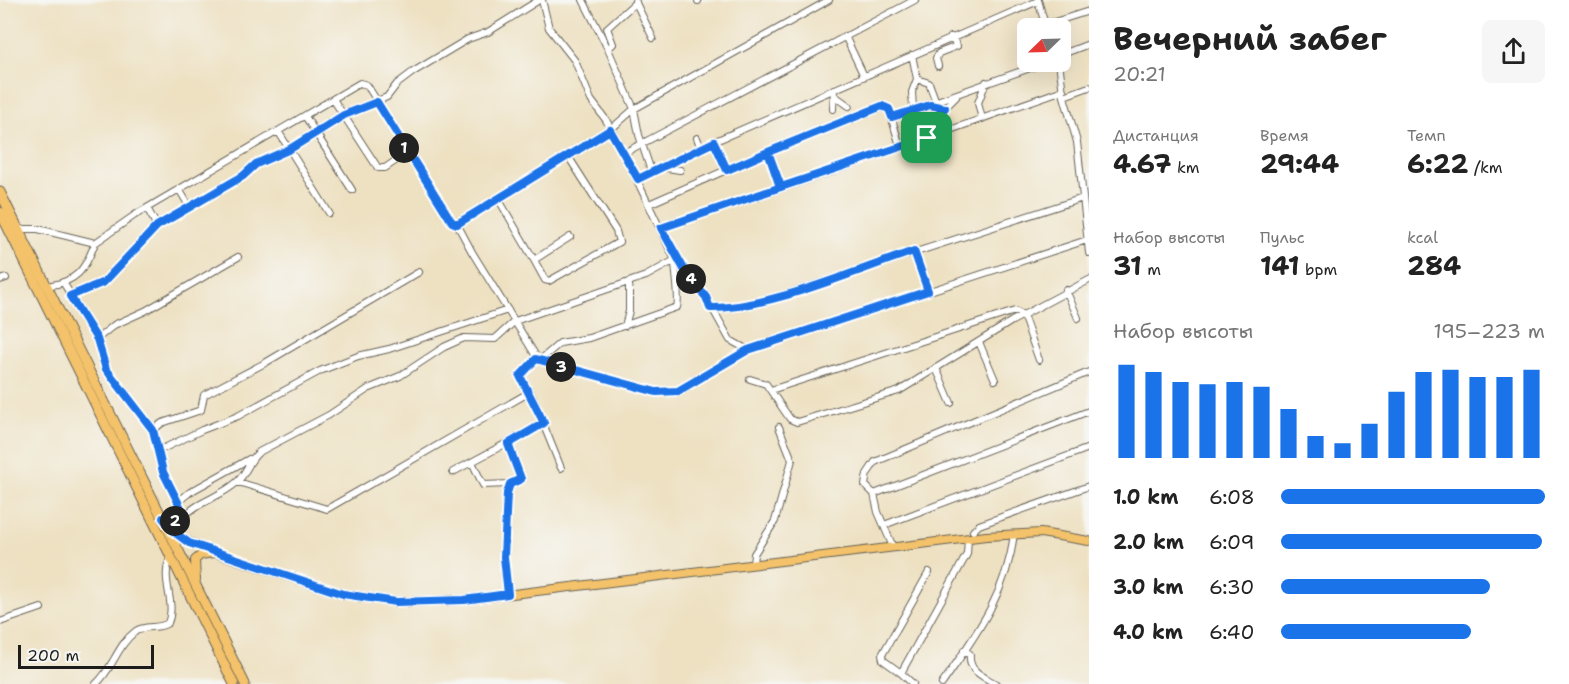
<!DOCTYPE html>
<html lang="ru">
<meta charset="utf-8">
<style>
body{margin:0;font-family:"Shantell Sans",sans-serif;background:#f6f6f6;color:#222;height:100vh;display:flex;flex-direction:column;font-size:22px;white-space:nowrap}
*{box-sizing:border-box;margin:0}
p{font-size:20px;color:#767676}
.icon{flex:none;width:33px;height:33px;fill:none;stroke:currentColor;stroke-width:2;stroke-linecap:round;stroke-linejoin:round}
.map{position:relative;flex:1;overflow:hidden}
.panel{display:flex;flex-direction:column;background:#fff;width:480px}
.panel>*{flex:none}
.needle{width:39px;rotate:247deg}
.fabs{position:absolute;left:1017px;top:18px;display:grid;gap:12px}
.fabs a{display:grid;place-items:center;width:54px;height:54px;border-radius:9px;background:#fff;box-shadow:0 6px 24px #0002;font-size:30px}
.scale{position:absolute;left:18px;bottom:15px;width:136px;box-sizing:border-box;padding-left:6px;border:3px solid #1c1c1c;border-top:0;font-size:16px;line-height:21px;white-space:nowrap;color:#1c1c1c;-webkit-text-stroke:4px #f6f6f2;paint-order:stroke}
.pin{position:absolute;display:grid;place-items:center;width:51px;height:51px;color:#fff;margin:-26px;border-radius:12px;box-shadow:0 3px 9px #0006}
.km{position:absolute;width:30px;height:30px;margin:-15px;border-radius:50%;background:#222;color:#fff;font-size:16px;line-height:30px;text-align:center}
.round{display:grid;place-items:center;flex:none;width:63px;height:63px;border-radius:9px;background:#f6f6f6}
.head{display:flex;align-items:center;justify-content:space-between;height:102px;padding:0 24px}
h1{font-size:33px;font-weight:700;line-height:45px}
.metrics{display:grid;grid-template-columns:repeat(3,1fr);gap:9px;height:102px;padding:6px 24px}
.metrics div{display:grid;align-content:center}
.metrics b{font-size:26px;font-weight:700}
.metrics small{font-size:16px;font-weight:400}
.metrics p{font-size:16px}
.chart{height:168px;padding:12px 24px}
.chart p{display:flex;justify-content:space-between}
.chart svg{width:100%;height:108px;margin-top:6px;stroke:#1a73e8;stroke-width:6}
ul{padding:0 24px;list-style:none;font-size:20px}
li{display:grid;grid-template-columns:96px 72px 1fr;align-items:center;height:45px}
li i{height:15px;border-radius:8px;background:#1a73e8}
main{display:flex;flex:1;min-height:0}
.map>svg:first-child{display:block}
.lines{fill:none;stroke-linecap:round;stroke-linejoin:round}
.minor-casing{stroke:#666156;stroke-width:8}
.major-casing{stroke:#666156;stroke-width:10}
.highway-casing{stroke:#666156;stroke-width:11}
.minor{stroke:#fff;stroke-width:6}
.major{stroke:#f3c26a;stroke-width:8}
.highway{stroke:#f3c26a;stroke-width:9}
.route-casing{stroke:#fff;stroke-width:12}
.route{stroke:#1a73e8;stroke-width:8}
</style>
<main>
<div class="map">
<svg width="1089" height="684" viewBox="0 0 1089 684">
<rect width="100%" height="100%" fill="#f6f6f2"/>
<filter id="ink" filterUnits="userSpaceOnUse"><feTurbulence type="fractalNoise" baseFrequency=".0167" numOctaves="2"/><feDisplacementMap in="SourceGraphic" scale="12" xChannelSelector="R" yChannelSelector="G"/><feConvolveMatrix kernelMatrix="1 2 1 2 8 2 1 2 1" color-interpolation-filters="sRGB"/></filter>
<filter id="wash" filterUnits="userSpaceOnUse"><feTurbulence type="fractalNoise" baseFrequency=".008" numOctaves="4" result="noise"/><feDisplacementMap in="SourceGraphic" scale="24" xChannelSelector="R" yChannelSelector="G"/><feGaussianBlur stdDeviation="1.35" result="paint"/><feColorMatrix in="noise" values="0 0 0 0 0 0 0 0 0 0 0 0 0 0 0 0 0 1.4 0 .05"/><feComposite in="paint" operator="in"/></filter>
<g filter="url(#wash)">
<rect width="100%" height="100%" fill="#eee1c2"/>
</g>
<g filter="url(#ink)">
<g class="lines">
<defs>
<path id="minor" d="M542,0L549,28L575,61L591,100L606,120L624,153
M583,0L608,49L613,44L607,28L636,2
M698,0V1
M1038,0L1046,28
M635,1L653,38
M1045,25L1089,11
M845,36L864,76
M608,49L634,109L639,135L651,171
M912,55L917,79L912,92L913,109
M1060,55L1089,44
M1059,62L1063,93L1077,142L1089,253
M938,66L936,58L939,53L957,46L951,37
M917,79L929,83L936,102
M835,96L849,106
M1064,96L1089,87
M333,99L378,168H385L407,153
M833,109L834,89
M305,116L352,190
M892,117L1047,62
M982,119L978,103L986,82
M278,131L329,213
M697,138L701,148
M926,138L929,124L956,97
M714,142L727,170
M768,152L781,187
M664,165L667,168L680,170
M638,179L697,149L1038,1
M179,189L189,206
M499,200L534,260L570,237
M649,204L774,149L882,107L889,109L900,146
M147,208L157,226
M457,224L472,252L539,361L656,392L678,391L748,350
M661,228L834,171L1063,90
M18,229H38L95,243L135,215L360,83L367,85L452,222L457,224L610,130L634,109L829,0
M674,250L689,278L706,297L730,340L748,350L1087,240
M914,251L928,291
M534,260L545,280L549,281L619,242L616,231L568,156
M0,280L6,278
M63,282L97,339L106,369L153,430L158,451
M47,286C77,282 85,270 95,243
M1066,290L1078,318
M70,296L104,282L157,226L243,176L256,164L290,149L343,115L387,97L397,84L413,72L468,39L488,32L539,0
M710,308H729L774,298L1083,198
M625,326L629,311V282
M97,339L114,325L145,311L238,257
M979,342L995,380
M536,359L520,376L532,396L561,468
M539,361L560,343L589,338L677,307C680,299 675,272 675,260
M936,368L951,403
M750,379L766,384L790,419L797,422L899,391L1012,321L1089,280
M771,390L1015,311L1023,315L1039,360
M153,430L162,423L201,410L204,395L265,363L419,272
M472,462L483,485L510,484
M453,472L544,423
M238,482L327,509L530,392
M874,494L865,485L867,474L875,462L1089,372
M179,501L190,492L249,459
M163,518L178,520L184,514L163,472L158,451L202,430L238,416L320,371L358,356L389,349L508,310
M182,518C196,502 221,497 237,482C247,473 248,461 259,452L329,415L368,389L400,376L444,347L464,338L495,339L515,321L646,276L675,260L624,153L915,0
M884,525L1089,448
M973,531L979,525L1089,486
M893,547L878,512L874,494L1089,411
M753,564L754,554L775,521L792,460L779,427
M929,572L882,655L883,660L901,673L967,554L968,538
M508,594L504,557L507,493L510,484L521,479L508,444
M0,622L41,608
M964,650L970,654C968,672 983,676 996,684
M901,673L913,684
M96,684C113,669 117,645 136,631C146,624 158,630 168,623C177,602 159,579 171,557
M942,684C975,636 1007,594 1014,534"/>
<path id="major" d="M169,525L180,538L216,553L343,594L396,602L464,600L986,536L1041,533L1089,541
M196,580L195,560L201,555L213,553"/>
<path id="highway" d="M0,192L245,684
M0,212L234,684"/>
</defs>
<use href="#minor" class="minor-casing"/>
<use href="#major" class="major-casing"/>
<use href="#highway" class="highway-casing"/>
<use href="#minor" class="minor"/>
<use href="#major" class="major"/>
<use href="#highway" class="highway"/>
</g>
</g>
<g class="lines" filter="url(#ink)">
<defs>
<path id="route" d="M927,138L781,187L779,184L768,152L727,170L714,142L638,179L610,130L457,224L452,222L377,102L344,115L290,149L256,164L243,176L157,226L104,282L70,296L97,339L106,369L153,430L163,472L184,514L178,520L163,518L174,532L189,543L343,594L396,602L464,600L508,594L504,557L507,493L510,484L521,479L508,444L544,423L520,376L536,359L656,392L678,391L748,350L928,291L914,251C857,270 769,309 710,308L706,297L689,278L661,228L781,187L768,152L882,106L889,109L892,117L930,105L945,108L929,124L927,138"/>
</defs>
<use href="#route" class="route-casing"/>
<use href="#route" class="route"/>
</g>
</svg>
<div class="fabs">
<a><svg class="needle" viewBox="-14 -14 28 28"><path d="M0-13l5 13h-10z" fill="#e53935"/><path d="M0 13l5-13h-10z" fill="#767676"/></svg></a>
</div>
<div class="scale">200 m</div>
<div class="pin" style="left:927px;top:138px;background:#1e9e55"><svg class="icon" aria-label="arrive" viewBox="0 0 24 24"><path d="M6 21V4h12l-3 4 3 4H6"/></svg></div>
<b class="km" style="left:404px;top:148px">1</b>
<b class="km" style="left:175px;top:521px">2</b>
<b class="km" style="left:561px;top:367px">3</b>
<b class="km" style="left:691px;top:279px">4</b>
</div>
<section class="panel">
<div class="head"><div><h1>Вечерний забег</h1><p>20:21</p></div><a class="round"><svg class="icon" aria-label="share" viewBox="0 0 24 24"><path d="M12 15V3M7 8l5-5 5 5M5 13v7h14v-7"/></svg></a></div>
<div class="metrics">
<div><p>Дистанция</p><b>4.67<small> km</small></b></div>
<div><p>Время</p><b>29:44</b></div>
<div><p>Темп</p><b>6:22<small> /km</small></b></div>
</div>
<div class="metrics">
<div><p>Набор высоты</p><b>31<small> m</small></b></div>
<div><p>Пульс</p><b>141<small> bpm</small></b></div>
<div><p>kcal</p><b>284</b></div>
</div>
<div class="chart"><p><span>Набор высоты</span>195–223 m</p>
<svg viewBox="0 0 160 44" preserveAspectRatio="none"><path d="M5 44V6M15 44V9M25 44V13M35 44V14M45 44V13M55 44V15M65 44V24M75 44V35M85 44V38M95 44V30M105 44V17M115 44V9M125 44V8M135 44V11M145 44V11M155 44V8"/></svg>
</div>
<ul>
<li><b>1.0 km</b>6:08<i style="width:100%"></i></li>
<li><b>2.0 km</b>6:09<i style="width:99%"></i></li>
<li><b>3.0 km</b>6:30<i style="width:79%"></i></li>
<li><b>4.0 km</b>6:40<i style="width:72%"></i></li>
</ul>
</section>
</main>
